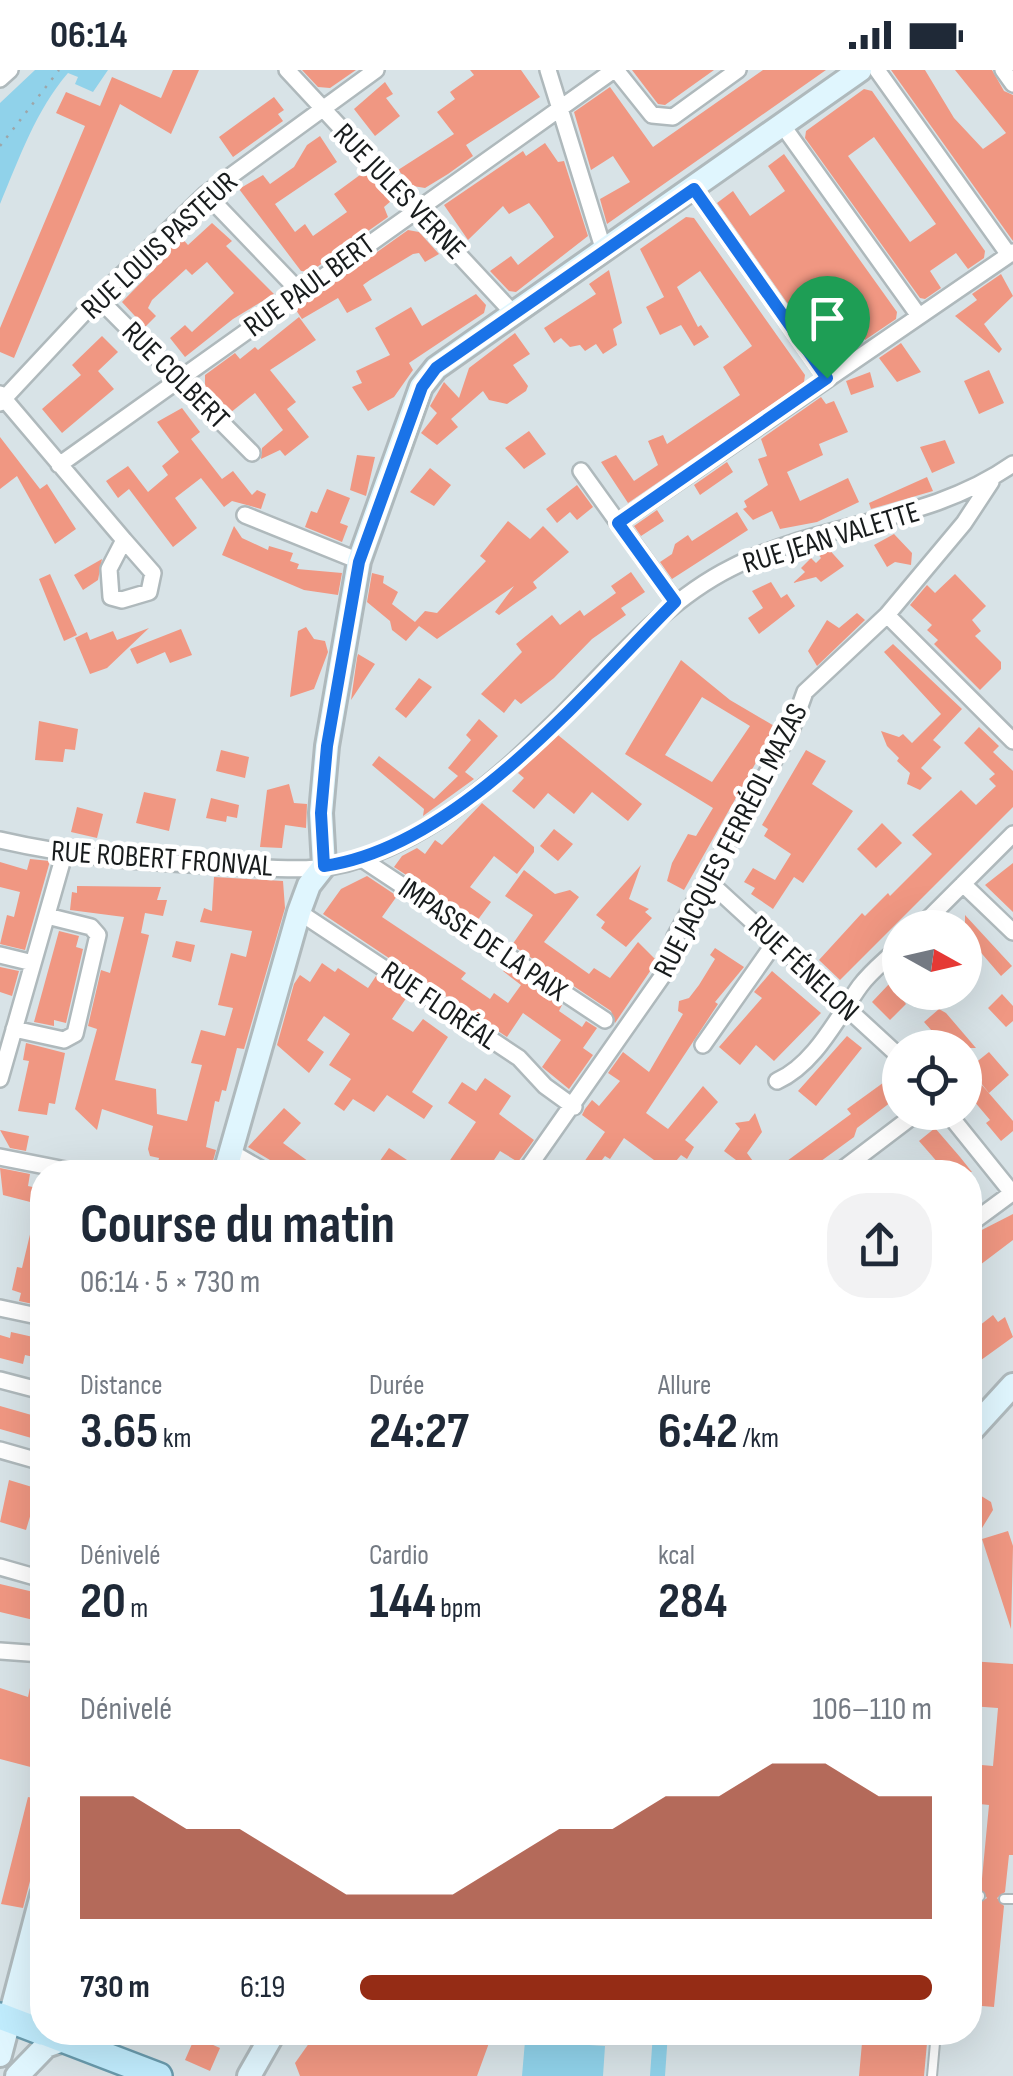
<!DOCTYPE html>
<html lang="fr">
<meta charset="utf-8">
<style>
body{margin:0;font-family:"Sofia Sans Condensed",sans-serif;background:#f2f2f3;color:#1f2937;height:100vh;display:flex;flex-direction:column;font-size:38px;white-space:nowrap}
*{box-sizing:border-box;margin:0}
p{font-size:32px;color:#747a83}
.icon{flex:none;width:55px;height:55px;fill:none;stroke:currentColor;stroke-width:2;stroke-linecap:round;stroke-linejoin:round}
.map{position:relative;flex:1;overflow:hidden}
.drawer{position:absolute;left:30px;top:1090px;width:952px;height:885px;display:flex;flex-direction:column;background:#fff;border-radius:40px;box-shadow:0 10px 40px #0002}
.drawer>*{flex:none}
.needle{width:65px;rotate:98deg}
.buttons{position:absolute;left:882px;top:840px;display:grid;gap:20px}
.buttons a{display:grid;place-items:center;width:100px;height:100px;border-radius:50%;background:#fff;box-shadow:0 10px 40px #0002;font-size:50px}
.pin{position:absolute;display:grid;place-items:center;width:85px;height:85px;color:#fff;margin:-102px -42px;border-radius:50% 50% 50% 0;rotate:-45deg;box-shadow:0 0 10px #0007}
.pin .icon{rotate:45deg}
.round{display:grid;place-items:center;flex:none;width:105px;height:105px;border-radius:40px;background:#f2f2f3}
.summary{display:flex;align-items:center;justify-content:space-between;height:170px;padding:0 50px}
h1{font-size:55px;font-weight:700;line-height:75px}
.figures{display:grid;grid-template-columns:repeat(3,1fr);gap:15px;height:170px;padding:10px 50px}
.figures div{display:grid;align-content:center}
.figures b{font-size:50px;font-weight:700}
.figures small{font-size:28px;font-weight:400}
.figures p{font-size:28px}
.chart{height:280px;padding:20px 50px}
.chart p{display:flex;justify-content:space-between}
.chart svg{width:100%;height:180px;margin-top:10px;fill:#952c15;opacity:.7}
ul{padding:0 50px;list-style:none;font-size:32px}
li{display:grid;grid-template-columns:160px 120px 1fr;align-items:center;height:75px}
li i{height:25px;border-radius:12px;background:#952c15}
.status{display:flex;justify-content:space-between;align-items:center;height:70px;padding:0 50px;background:#fff;direction:ltr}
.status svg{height:28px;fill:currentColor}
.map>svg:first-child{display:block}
.green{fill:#90d2ea}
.building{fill:#f09782;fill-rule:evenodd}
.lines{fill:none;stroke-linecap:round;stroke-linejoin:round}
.lane-casing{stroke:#afb9bc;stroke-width:12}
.street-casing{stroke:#afb9bc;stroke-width:20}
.secondary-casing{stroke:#afb9bc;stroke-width:28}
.primary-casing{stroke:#6a9bad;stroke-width:30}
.path{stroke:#9da6a9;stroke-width:2.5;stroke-dasharray:2.5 8;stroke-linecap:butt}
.lane{stroke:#fff;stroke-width:8}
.street{stroke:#fff;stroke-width:15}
.secondary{stroke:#e0f6fe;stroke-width:22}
.primary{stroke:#c0ecfd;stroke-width:25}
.route-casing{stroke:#fff;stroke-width:20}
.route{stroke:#1a73e8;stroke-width:12}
.labels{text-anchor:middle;stroke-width:9;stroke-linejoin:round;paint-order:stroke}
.street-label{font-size:30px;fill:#181c1d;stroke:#fff}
</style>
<div class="status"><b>06:14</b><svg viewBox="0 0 49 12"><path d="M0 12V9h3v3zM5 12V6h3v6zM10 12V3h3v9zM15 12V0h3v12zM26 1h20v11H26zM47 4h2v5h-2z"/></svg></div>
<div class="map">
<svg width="1013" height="2006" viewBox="0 0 1013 2006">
<rect width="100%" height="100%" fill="#d8e3e7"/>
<path class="green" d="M35,0H108L93,22L75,14L78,7L68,3C36,40 19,89 0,134V33Z
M653,1963H668L665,2006H650Z
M525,1971L605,1976L603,2006H522Z"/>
<path class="building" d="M173,0H199L171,64L120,34L14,288L0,282V258L85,56L56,43L66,22L100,36L112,7L161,28Z
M302,0H356L330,18L318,17Z
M470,0H521L540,27L466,75L473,86L448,104L425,118L413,116L398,100L454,64L437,42L455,29L450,22L474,5Z
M632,0H714L665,35L658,34Z
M763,0H826L607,154L600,129L630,112L613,86L591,100L574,42L610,17L653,77Z
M891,0H925L954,48L983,79L1006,63L955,0H992L1004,21L1013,25V171Z
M385,12L393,24L386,28L400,46L375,66L354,39Z
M864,19L872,21L985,181L984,188L968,199L956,183L930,201L941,218L925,229L920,228L805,68L806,61ZM874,67L936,154L910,172L848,86Z
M274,27L284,40L278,44L283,51L233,87L219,67Z
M320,66L337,92L275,134L295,162L305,154L313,166L347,142L334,124L364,102L391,131L384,137L388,147L310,202L301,201L239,119L263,105L270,114L294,97L307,75Z
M545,73L558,92L564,91L588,166L516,222L509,221L490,201L511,186L518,195L554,167L540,147L529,133L509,144L503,136L468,170L444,135L523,81L526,86Z
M784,84L897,242L896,249L865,270L854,256L860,273L834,291H828L717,133L733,121L750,146L785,121L768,96ZM841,209L865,246L839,265L814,228Z
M686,147L694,148L805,305L804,312L628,433L601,392L616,385L634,411L658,395L648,371L663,365L667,374L740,325L723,297L752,276L700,201L677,217L698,257L701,255L709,267L694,276L681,255L660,265L646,237L664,227L640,179Z
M212,153L232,171L226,176L274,224L233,249L185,287L170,268L185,255L192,262L234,223L207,192L192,205L186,199L152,230L148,238L156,246L145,257L122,232L171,182L166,178L179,165L188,175Z
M408,160L419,162L439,184L425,192L419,183L413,184L370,210L363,215L372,230L347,243L338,228L302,249L296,240Z
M609,200L622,253L613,259L617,275L603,284L596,274L585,281L580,275L570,277L561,268L554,273L544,258L596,224L589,214Z
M1001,204L1013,226L984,254L1002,279L999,283L955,246L977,230L972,224Z
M476,224L486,235L484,243L409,293L413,300L394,327L368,341L352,317L362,313L356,301L390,285L375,258L411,237L422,256Z
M299,247L316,270L270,300L296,332L287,339L309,367L285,386L280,380L261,389L262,378L283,360L255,323L230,343L205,317V305L235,283L240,289L255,277L258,280Z
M515,263L530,284L513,295L528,316L526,321L507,334L489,330L483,321L451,349L458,357L437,375L421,363L437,343L430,336L444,312L459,328L469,298Z
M102,266L118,282L98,301L114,319L62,363L42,339L81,305L72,295Z
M901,273L921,302L897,312L879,288Z
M989,300L1004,333L979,344L964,311Z
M870,302L874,317L851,325L846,311Z
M821,327L826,334L834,331L848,362L819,374L823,385L787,402L800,431L848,408L859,432L817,452L780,459L772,441L753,450L743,439L747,437L744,431L768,415L758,389L767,386L761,369Z
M182,338L200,362L191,369L222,409L233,401L252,425L257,420L266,424L261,439L232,431L224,437L201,408L175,428L197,458L173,477L129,419L118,428L106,411L128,396L148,422L168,405L162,396L179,382L157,352Z
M529,361L546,384L524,399L505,378Z
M0,367L40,419L47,414L76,459L55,474L17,406L0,419Z
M945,370L955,393L932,403L920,377Z
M357,385L375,387L366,426L350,420Z
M727,392L733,402L700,425L694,415Z
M430,398L451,415L434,436L410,422Z
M927,407L933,421L871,439L869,433Z
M577,415L593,437L577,450L570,442L557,453L546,439Z
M327,419L350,428L340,453L348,456L342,472L305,457L311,441L317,443Z
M657,440L664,451L641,466L634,456Z
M737,442L748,460L672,509L660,492L672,484L675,474L688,465L692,471Z
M508,451L530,469L543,456L569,482L533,512L537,518L499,545L495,542L514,516L437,569L419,556L406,571L392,560L390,551L367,532L372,503L384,506L383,513L398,522L392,534L415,552L425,541L437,543L486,491L480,486Z
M234,456L242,468L268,480L269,476L293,483L290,491L299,494L297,499L342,503L338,525L304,520L222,485Z
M894,464L912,483L911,495L895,492L887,497L874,475Z
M825,475L844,496L821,512L816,507L793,513L805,502L801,498L811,488L816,493L821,488L814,479Z
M102,489L98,510L83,520L74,505Z
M631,502L645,522L621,538L626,545L592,569L554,608L521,634L515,629L504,643L481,624L522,582L516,574L552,545L560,555L580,540L584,546L616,523L611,516Z
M50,504L77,565L64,571L39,509Z
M955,504L986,536L972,550L981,561L975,566L1001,592V599L980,620L934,574L938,570L927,560L932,555L910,535L927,515L935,523Z
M771,512L781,528L787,524L795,536L759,564L748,548L763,538L752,521Z
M857,543L865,550L817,596L808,581L827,550L839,558Z
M306,557L314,569L325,571L328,582L314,619L290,627L298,561Z
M149,558L107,598L90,604L75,568L87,562L90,570L113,561L117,570Z
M181,559L192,585L170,593L165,582L137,594L130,579Z
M893,574L962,639L933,670L941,677L921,698L932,708L920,720L907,714L910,703L897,691L899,688L887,676L881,661L899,667L903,664L912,673L941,644L884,582Z
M358,584L375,594L351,630L357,588Z
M681,590L730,630L776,657L684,820L667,811L672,793L688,764L696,766L713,738L625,684ZM702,627L750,656L712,712L665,685Z
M419,608L432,617L406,648L395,639Z
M479,649L498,666L465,702L474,709L423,746L424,739L372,695L379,686L434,729L458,706L448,698L471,670L466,665Z
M39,651L78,659L75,680L65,679L63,692L35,690Z
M979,657L999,676L993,682L1013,701V737L840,910L819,890L862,843L865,846L888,823L890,826L932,784L912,765L961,720L976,735L996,716L989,709L995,704L964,673Z
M558,665L642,734L628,751L592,722L574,744L548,723L534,739L512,721L524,708L518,703Z
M221,680L249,687L245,708L216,701Z
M806,680L826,691L812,714L853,741L803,813L794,807L773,839L751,824L755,818L744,812L753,798L775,810L791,784L764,766L768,759L762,755Z
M289,714L294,733L307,734L306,758L285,755L282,778L260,777L267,720Z
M144,722L176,729L169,761L136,753Z
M211,728L239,735L237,748L227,746L226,752L206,748Z
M482,733L534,777V782L517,804L494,786L470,817L491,832L477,851L394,797L402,786L417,778L425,784L435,770L442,775Z
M77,737L103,744L97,768L71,762Z
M882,753L902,773L876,798L857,779Z
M554,759L573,774L558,791L540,776Z
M30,789L50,791L25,880L0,874L7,845L14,847L20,822L0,817V792L27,800Z
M1013,793V842L985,815Z
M641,795L629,829L649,839L645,842L652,848L626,877L601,858L605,852L596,845Z
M524,800L555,824L570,820L579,827L544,872L589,904L594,898L610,908L638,872L657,891L615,953L611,941L512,875L533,845L505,826Z
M367,806L397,826L382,847L466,903L461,909L490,929L494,923L508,933L521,915L503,901L506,898L562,935L559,941L582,957L586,951L597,958L583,978L593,985L569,1019L542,997L561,970L523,943L507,967L323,844L341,819Z
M214,807L283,811L285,838L244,979L237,978L226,1021L222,1020L219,1032L215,1031L206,1077L216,1080L210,1102H156L159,1088L150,1086L148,1079L153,1056L102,1039L97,1060L75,1039L97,959L88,956L101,900L110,903L124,847L70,840L72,822L77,823V816L161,817L157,830H167L163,846L145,843L141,863L149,865L115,1010L156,1019L157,1044L187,1051L202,995L191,993L201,960L225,966L233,938L218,935L231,883L246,887L252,861L200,852L204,838L212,841Z
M965,845L1012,896L1001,906L971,871L965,877Z
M59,861L79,866L76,877L83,879L66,953L54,950V956L34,952Z
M176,871L195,875L191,892L172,887Z
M715,878L744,897L715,932L718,934L646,1043L668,1059L703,1016L718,1032L685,1070L694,1077L687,1089L681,1085L667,1102H645L654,1090L624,1068L610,1089L605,1086L593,1102H577L605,1062L582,1045L585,1039L592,1030L599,1036L620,1011L608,1003L623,982L649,1002L683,944L678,941L679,931L689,928L699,915L715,889L710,885Z
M322,893L335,902L338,898L368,918L376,906L407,927L392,949L413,962L423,949L448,967L412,1022L433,1036L424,1049L387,1025L374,1042L353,1029L344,1041L334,1034L351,1009L329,995L350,964L324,946L307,970L324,982L309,1003L277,975L294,914L300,905L310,912Z
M0,897L19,901L12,926L0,922Z
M772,901L821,943L774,991L756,975L740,995L719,977L762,928L754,922Z
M890,913L906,934L890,950L872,932Z
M1002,924L1013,936V951L1006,957L988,938Z
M939,939L946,943L976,978H947L924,952Z
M847,966L862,978L816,1036L798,1021Z
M26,973L65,983L55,1034L49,1033L47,1045L18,1041L29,991L23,990Z
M989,982L1009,1005L989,1023L969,998Z
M485,1008L511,1026L499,1044L534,1070L518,1092L500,1081L486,1102H442L476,1052L448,1033L462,1012L476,1021Z
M887,1010L899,1026L857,1058L854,1067L806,1102H772L851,1044L847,1039Z
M981,1014L1013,1051V1061L1001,1071L986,1053L990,1050L968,1024Z
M284,1038L301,1053L283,1073L323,1102H290L248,1077Z
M755,1043L762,1062L747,1083L761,1102H752L724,1081L740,1059L735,1053L749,1051Z
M935,1058L960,1087L972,1102H946L919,1071Z
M0,1060L29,1066L26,1081L10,1078Z
M389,1078L425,1102H385L377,1095Z
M0,1098L30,1104L28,1116L42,1119V1135L3,1125Z
M37,1135L42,1136V1236L19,1231L21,1223L12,1220L17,1197L22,1198Z
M1013,1144V1170L976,1198L970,1190V1166Z
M993,1245L998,1252L1005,1247L1013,1267L970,1298V1263Z
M11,1262L42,1269V1289L25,1285L23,1294L0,1288V1265L10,1268Z
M0,1336L42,1348V1371L0,1359Z
M9,1410L42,1420V1443L32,1440L26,1460L0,1452Z
M978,1424L991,1432L993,1440L979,1463L974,1448L970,1449V1426Z
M1008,1461L1013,1476L1011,1559L982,1469Z
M0,1514L42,1524V1552L0,1542Z
M970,1591L1013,1594V1785H1009L1005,1822L997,1828L1004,1836L994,1937L970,1935L979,1833L987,1828L981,1819L989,1735L970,1733V1694L993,1696L998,1638L970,1636Z
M35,1595H42V1700L0,1689V1618L28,1627Z
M28,1727L42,1730V1765L23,1838L1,1834Z
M317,1962H493L477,2006H300L295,1993Z
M863,1962H928L924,2006H859Z
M195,1967L220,1978L210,2001L185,1990Z"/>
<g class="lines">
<defs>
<path id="lane" d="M970,1825L980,1826
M1004,1829H1013
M932,2006L936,1962"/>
<path id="street" d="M287,0L513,243
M548,0L604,181
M616,0L652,45L673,47L738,0
M877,0L1009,185
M1003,0L1013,14
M0,9L10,0
M783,56L919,246
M694,119L827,308
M206,124L299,221
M98,228L252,383
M0,324L124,470L109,499L111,527L122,530L149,522L153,503L124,470
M0,333L98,228L206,124L376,0
M59,395L614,0
M581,401L675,532
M245,445L359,491
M618,453L1013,182
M887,545L1013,671
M0,770C77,788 153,793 232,796C274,798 319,804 360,789C435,763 494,712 550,657C607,602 659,534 731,498C821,451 928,454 1013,394
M362,789L605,950
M707,810L900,987
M963,814L1013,862
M299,842L519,988L545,1016L574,1037
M919,858L1013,764
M0,885L33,893
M14,959L64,970L75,964L98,865L91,857L47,846
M703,975L776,871
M0,1009L64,785
M777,1011C814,995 837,948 860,916C871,901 887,889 900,876
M947,1042L1013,1124
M231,1082L266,1102
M0,1087L76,1102
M525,1102L668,898L675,867L792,658L805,622L887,545L964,453L991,412
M839,1102L918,1042
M970,1154L1012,1123
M0,1238L42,1247
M0,1310L42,1321
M0,1380L42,1392
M0,1497L42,1509
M0,1581L42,1584"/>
<path id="secondary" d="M225,1102L299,842L309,815L324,796L321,743L327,676L359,491L421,317L436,298L860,0
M970,1362L1013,1315
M27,1906L29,1937L42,1955
M0,1985L42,1825
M17,2006L46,1976L63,1970
M249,2006L274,1962"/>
<path id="primary" d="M0,1946L42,1962
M44,1962L159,2006"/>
</defs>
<use href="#lane" class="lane-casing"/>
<use href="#street" class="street-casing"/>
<use href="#secondary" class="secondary-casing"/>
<use href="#primary" class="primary-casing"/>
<path class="path" d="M0,76L59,0"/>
<use href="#lane" class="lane"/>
<use href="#street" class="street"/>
<use href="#secondary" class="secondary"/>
<use href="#primary" class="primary"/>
</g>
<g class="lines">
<defs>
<path id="route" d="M694,119L827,308L618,453L675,532C583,624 458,777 324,796L321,743L327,676L359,492L422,317L436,298Z"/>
</defs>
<use href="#route" class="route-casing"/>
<use href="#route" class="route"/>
</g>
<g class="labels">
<g class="street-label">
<text transform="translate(400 121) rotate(46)" y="10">RUE JULES VERNE</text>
<text transform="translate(159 175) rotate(-43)" y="10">RUE LOUIS PASTEUR</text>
<text transform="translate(309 215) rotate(-36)" y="10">RUE PAUL BERT</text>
<text transform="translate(176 305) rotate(45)" y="10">RUE COLBERT</text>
<text transform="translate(831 467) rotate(-17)" y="10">RUE JEAN VALETTE</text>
<text transform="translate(730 770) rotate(-63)" y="10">RUE JACQUES FERRÉOL MAZAS</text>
<text transform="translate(162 788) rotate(4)" y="10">RUE ROBERT FRONVAL</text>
<text transform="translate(483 869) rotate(34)" y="10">IMPASSE DE LA PAIX</text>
<text transform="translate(804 898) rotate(43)" y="10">RUE FÉNELON</text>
<text transform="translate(440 935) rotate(34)" y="10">RUE FLORÉAL</text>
</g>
</g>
</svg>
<div class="buttons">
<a><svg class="needle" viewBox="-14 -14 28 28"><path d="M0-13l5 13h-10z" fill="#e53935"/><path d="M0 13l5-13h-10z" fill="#747a83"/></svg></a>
<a><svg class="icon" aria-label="locate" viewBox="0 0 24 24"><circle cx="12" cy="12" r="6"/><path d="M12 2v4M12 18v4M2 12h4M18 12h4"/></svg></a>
</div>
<div class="pin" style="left:827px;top:308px;background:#1e9e55"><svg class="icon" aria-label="arrive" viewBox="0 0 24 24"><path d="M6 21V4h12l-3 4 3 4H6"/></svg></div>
<section class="drawer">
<div class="summary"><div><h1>Course du matin</h1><p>06:14 · 5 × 730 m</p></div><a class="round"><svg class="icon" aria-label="share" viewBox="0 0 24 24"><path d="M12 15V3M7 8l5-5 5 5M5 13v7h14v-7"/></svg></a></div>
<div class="figures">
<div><p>Distance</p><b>3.65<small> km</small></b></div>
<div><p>Durée</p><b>24:27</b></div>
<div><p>Allure</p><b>6:42<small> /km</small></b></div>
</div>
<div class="figures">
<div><p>Dénivelé</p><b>20<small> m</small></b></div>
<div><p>Cardio</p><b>144<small> bpm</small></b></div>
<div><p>kcal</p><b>284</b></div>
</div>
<div class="chart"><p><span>Dénivelé</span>106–110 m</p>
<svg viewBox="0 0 160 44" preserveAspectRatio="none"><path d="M0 44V14L10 14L20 22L30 22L40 30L50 38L60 38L70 38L80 30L90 22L100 22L110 14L120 14L130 6L140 6L150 14L160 14V44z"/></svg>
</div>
<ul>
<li><b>730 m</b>6:19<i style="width:100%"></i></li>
</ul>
</section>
</div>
